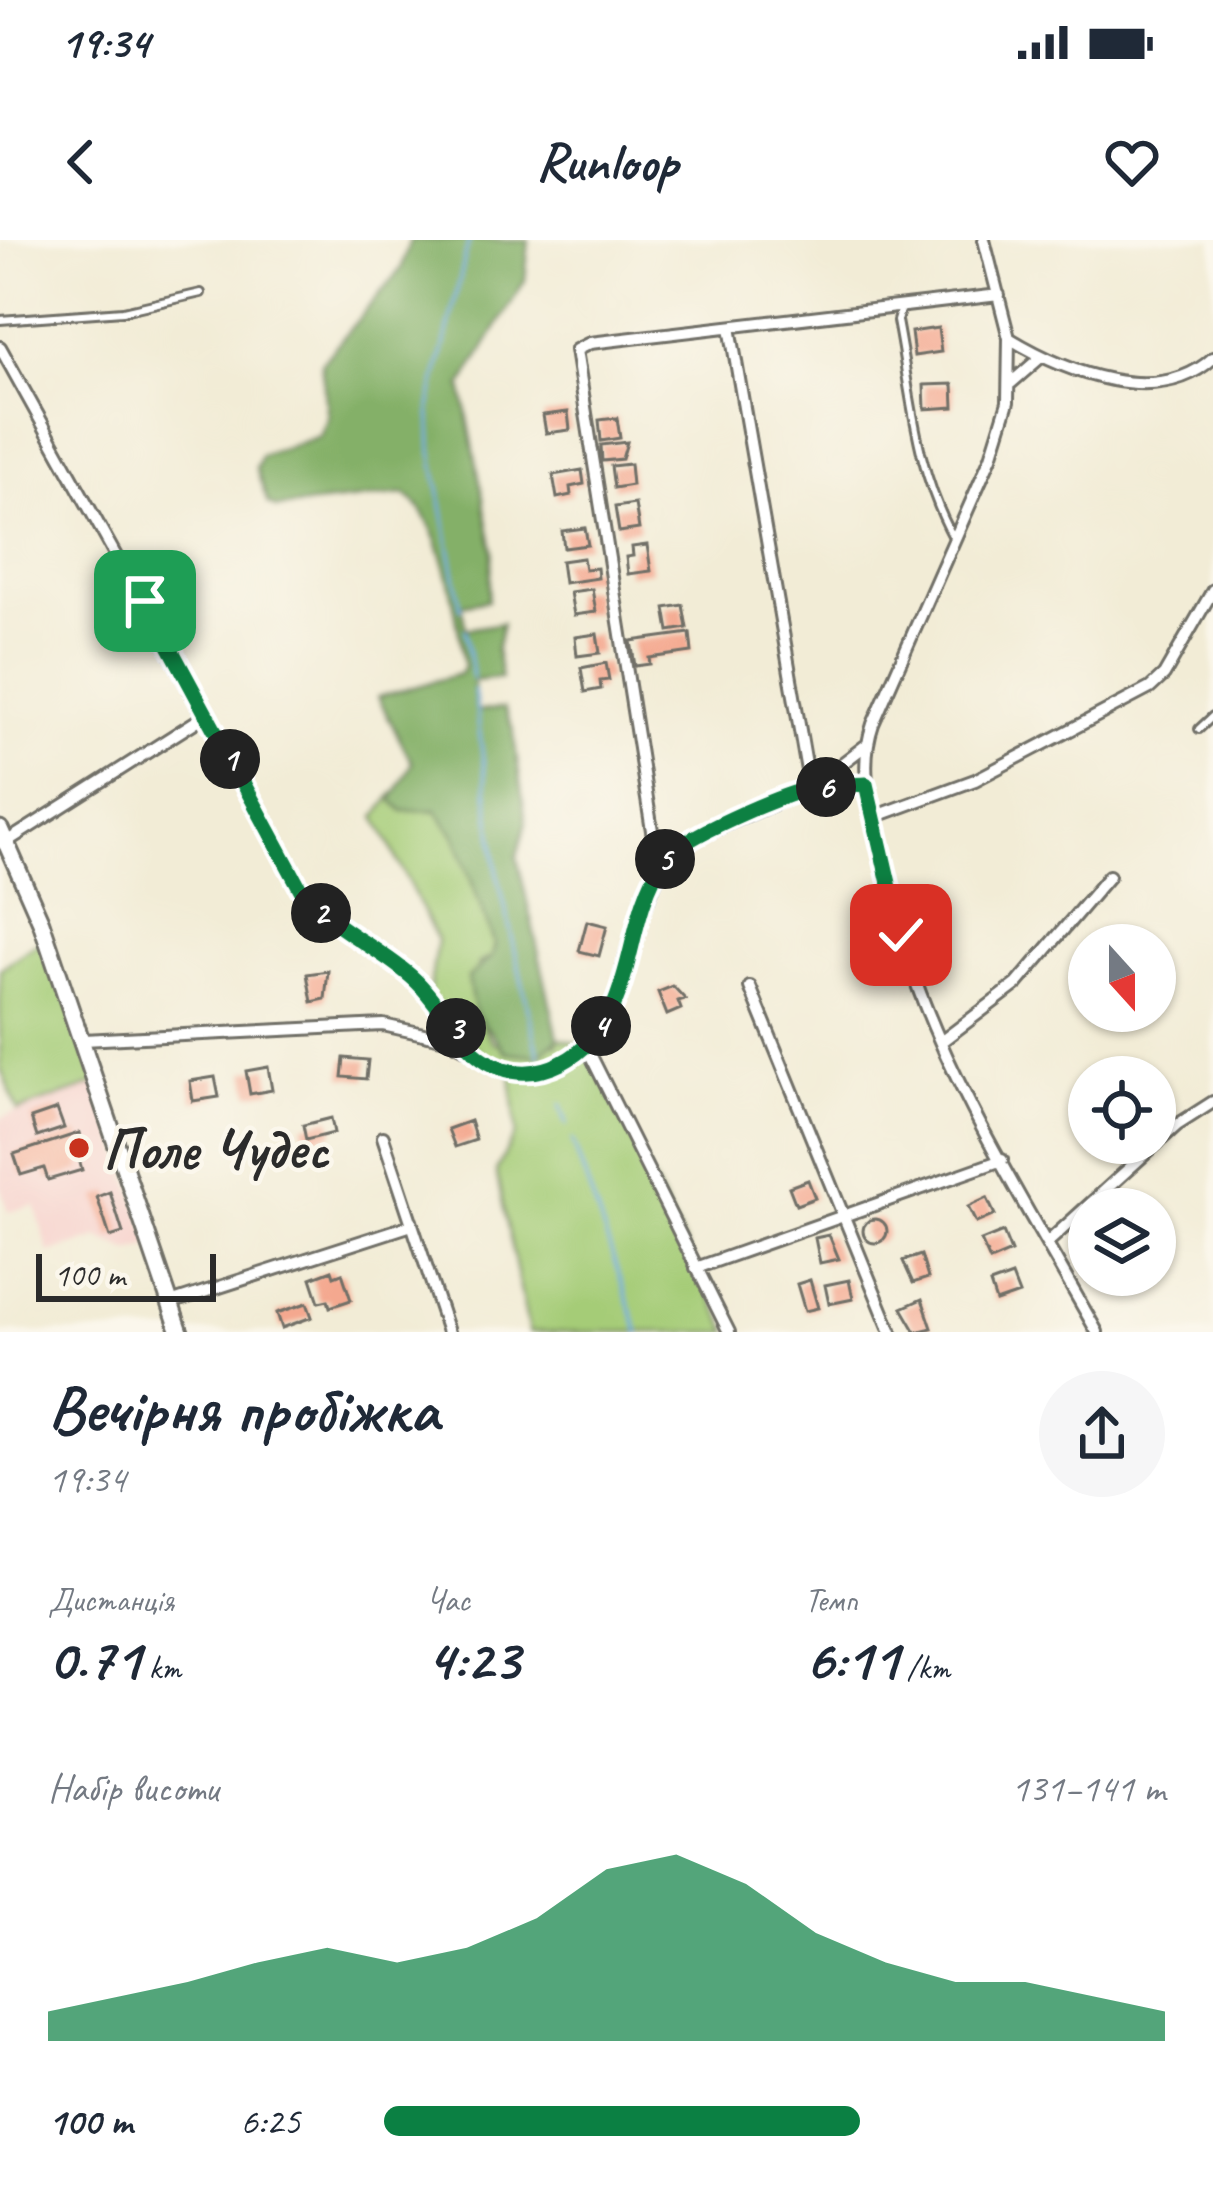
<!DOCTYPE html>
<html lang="uk">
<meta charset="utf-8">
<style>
body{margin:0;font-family:Caveat,sans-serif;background:#f6f6f7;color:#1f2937;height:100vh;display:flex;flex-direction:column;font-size:45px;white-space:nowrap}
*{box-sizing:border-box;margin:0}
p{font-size:39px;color:#747a83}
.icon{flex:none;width:66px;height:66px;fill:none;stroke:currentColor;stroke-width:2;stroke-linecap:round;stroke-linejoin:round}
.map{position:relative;height:1092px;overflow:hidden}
.drawer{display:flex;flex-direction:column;background:#fff;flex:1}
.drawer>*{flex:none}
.needle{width:78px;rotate:159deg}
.fabs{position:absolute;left:1068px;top:684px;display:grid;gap:24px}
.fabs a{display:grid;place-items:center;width:108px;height:108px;border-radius:50%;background:#fff;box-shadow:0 3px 9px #0004;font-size:60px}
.scale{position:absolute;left:36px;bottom:30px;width:180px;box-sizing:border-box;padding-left:12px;border:6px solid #2b2b2b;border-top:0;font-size:33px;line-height:42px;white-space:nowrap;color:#2b2b2b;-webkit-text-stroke:9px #fbf7ec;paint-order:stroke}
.pin{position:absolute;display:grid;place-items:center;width:102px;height:102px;color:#fff;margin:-51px;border-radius:24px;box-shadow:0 6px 18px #0006}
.km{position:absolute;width:60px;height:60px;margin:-30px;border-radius:50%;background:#222;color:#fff;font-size:33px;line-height:60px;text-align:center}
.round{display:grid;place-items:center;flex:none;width:126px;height:126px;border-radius:63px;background:#f6f6f7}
.summary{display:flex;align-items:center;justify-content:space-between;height:204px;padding:0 48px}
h1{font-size:66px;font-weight:600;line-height:90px}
.stats{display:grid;grid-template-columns:repeat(3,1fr);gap:18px;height:204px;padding:12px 48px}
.stats div{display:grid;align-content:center}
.stats b{font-size:60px;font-weight:600}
.stats small{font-size:33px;font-weight:400}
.stats p{font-size:33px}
.chart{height:336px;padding:24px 48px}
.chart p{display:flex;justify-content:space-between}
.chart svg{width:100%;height:216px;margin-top:12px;fill:#0b8043;opacity:.7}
ul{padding:0 48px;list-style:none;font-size:39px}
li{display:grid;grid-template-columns:192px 144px 1fr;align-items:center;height:90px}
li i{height:30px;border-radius:15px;background:#0b8043}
.status{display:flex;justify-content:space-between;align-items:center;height:84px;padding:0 60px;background:#fff;direction:ltr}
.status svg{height:33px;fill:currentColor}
header{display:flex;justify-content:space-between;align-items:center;height:156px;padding:0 48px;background:#fff;font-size:54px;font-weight:600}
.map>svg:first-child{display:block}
.built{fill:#f7d0cb}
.green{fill:#a5cc77;stroke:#687c51;stroke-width:3}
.forest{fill:#84b068;stroke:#586e4a;stroke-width:3}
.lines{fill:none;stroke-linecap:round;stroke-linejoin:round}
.stream{stroke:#71ace2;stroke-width:3}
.building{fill:#f4a88f}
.lane-casing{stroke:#716f67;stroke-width:12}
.street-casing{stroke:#716f67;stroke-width:16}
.secondary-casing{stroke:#716f67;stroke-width:21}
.lane{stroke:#fff;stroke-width:6}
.street{stroke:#fff;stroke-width:10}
.secondary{stroke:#fff;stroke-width:15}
.route-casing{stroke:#fff;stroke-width:24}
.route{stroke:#0b8043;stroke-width:15}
.poi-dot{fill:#c8321e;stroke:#fbf7ec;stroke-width:4.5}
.labels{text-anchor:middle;stroke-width:9;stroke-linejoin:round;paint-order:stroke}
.poi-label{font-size:57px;font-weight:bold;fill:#2b2b2b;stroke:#fbf7ec;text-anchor:start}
</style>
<div class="status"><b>19:34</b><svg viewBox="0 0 49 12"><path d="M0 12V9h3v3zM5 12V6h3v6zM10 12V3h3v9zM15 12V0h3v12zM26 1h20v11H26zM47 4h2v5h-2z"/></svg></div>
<header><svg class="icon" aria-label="back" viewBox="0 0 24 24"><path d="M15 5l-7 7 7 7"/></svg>Runloop<svg class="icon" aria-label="heart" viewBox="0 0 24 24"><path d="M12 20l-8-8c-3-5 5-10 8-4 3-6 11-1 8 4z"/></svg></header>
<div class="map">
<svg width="1213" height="1092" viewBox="0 0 1213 1092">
<rect width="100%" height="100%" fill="#fbf7ec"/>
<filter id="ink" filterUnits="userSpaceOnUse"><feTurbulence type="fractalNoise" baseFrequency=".00833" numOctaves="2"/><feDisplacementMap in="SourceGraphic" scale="24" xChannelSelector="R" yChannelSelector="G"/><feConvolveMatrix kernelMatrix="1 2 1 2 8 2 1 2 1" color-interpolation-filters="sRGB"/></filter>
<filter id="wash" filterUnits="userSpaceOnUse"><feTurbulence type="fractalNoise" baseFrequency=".004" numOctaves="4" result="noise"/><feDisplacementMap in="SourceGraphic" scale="48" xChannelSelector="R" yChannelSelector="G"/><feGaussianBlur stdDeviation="2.7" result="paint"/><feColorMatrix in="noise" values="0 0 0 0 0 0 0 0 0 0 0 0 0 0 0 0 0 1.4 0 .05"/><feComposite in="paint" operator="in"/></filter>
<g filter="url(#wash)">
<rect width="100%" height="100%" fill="#f2ecd6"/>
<path class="built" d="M97,843L151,1006L130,1012L99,998L49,1013L35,965L8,972L0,946V878Z"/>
<path class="green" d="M393,554L403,571L436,570L455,596L495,705L492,717L479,723C475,757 472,775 493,803L557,804L558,798L586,806L729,1092H529L496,931L516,893L511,832L490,823L429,754L437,700L376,577Z
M46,697L97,843L18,871L0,827V729Z"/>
<path class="forest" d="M410,0H529L525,40L462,146L493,311L488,360L461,365L466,389L502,383L496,410L501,438L473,441L477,471L504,468L513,490L526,583L517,617L558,798L539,816L506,812L474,771L468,737L492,717L495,705L455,596L436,570L403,571L392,560L412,523L378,457L460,434L464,427C458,384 444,276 404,254L277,268L268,263L256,229L261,216L320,196L328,177L321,123L401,29Z"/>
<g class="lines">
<path class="stream" d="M461,369L432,211L430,166L469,0
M465,390L473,440
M474,449L498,636L539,816
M560,864L567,885
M572,900L639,1092"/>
</g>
<g id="blocks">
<path class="building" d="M938,88L941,112L914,116L911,92Z
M953,144L954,167L925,169L924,145Z
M568,172L570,190L546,193L543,175Z
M617,178L620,198L601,201L599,180Z
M627,202L622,219L602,221L601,205Z
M630,224L632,245L614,248L611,226Z
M582,230L584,244L570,247L571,255L557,258L553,235Z
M635,264L639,289L619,292L615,267Z
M585,288L588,305L564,308L562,291Z
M647,305L651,331L628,334L626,317L633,316L632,307Z
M583,318L585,329L597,328L598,338L564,343L561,321Z
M592,349L596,372L574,375L570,352Z
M683,365L687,388L669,391L665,368Z
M690,393L692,412L649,418L650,424L635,426L631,401Z
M597,394L600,413L577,416L575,397Z
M606,423L609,440L600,441L601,449L585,452L581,428Z
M587,681L607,686L599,716L579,711Z
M328,731L325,759L312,762L307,734Z
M673,746L685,759L678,761L681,769L667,775L658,752Z
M344,818L368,820L366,839L342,837Z
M268,827L272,850L250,854L246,831Z
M215,837L219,857L193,861L190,841Z
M57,869L64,888L37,897L31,878Z
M331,878L334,893L306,900L303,885Z
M470,881L476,900L455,907L448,889Z
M79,893L86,917L79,919L82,930L48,940L44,928L21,935L14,914Z
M808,940L815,958L796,965L789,947Z
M110,952L123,993L110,997L97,957Z
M987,958L995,975L976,983L968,967Z
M863 991a12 12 0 1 1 24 0a12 12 0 1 1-24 0Z
M1003,992L1011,1012L990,1021L981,1001Z
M829,995L839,1019L820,1023L815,998Z
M921,1015L928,1038L913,1043L903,1021Z
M332,1030L334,1036L342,1033L351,1060L330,1067L328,1060L319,1062L311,1038Z
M1012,1036L1019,1054L996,1062L990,1044Z
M810,1040L818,1068L805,1071L797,1044Z
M849,1040L853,1059L829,1064L825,1045Z
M922,1059L932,1088L916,1092L902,1068Z
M307,1063L312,1077L282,1088L277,1073Z"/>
</g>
</g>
<g filter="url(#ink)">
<use href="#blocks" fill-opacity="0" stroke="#716f67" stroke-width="3"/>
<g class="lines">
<defs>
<path id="lane" d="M901,67L897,81C912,159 915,228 954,299
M0,80L123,71L201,53
M1199,489L1213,476"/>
<path id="street" d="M984,0L1009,98L1008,162L991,217L873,484C858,528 871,566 881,609C889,645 896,682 907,716C950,848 1030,972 1097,1092
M730,87L810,548L865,544
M1009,98C1065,132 1158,169 1213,118
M0,107L301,650L328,679L416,741L472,810
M1011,143L1041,117
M874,577L975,540L1150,448L1164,435L1213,350
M3,604L206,475
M665,618L653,597L576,110L590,103L999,55
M750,747L891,1092
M83,800L383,785L446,799L511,832L545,831L586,806L613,768L629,706L665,618L691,600L810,548L865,506
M942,801L1017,744L1109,636
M586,806L729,1092
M383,897L448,1092
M1047,1003L1177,885L1213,862
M696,1028L1002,920
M170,1063L412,985"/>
<path id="secondary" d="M0,589L41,682L180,1092"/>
</defs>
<use href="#lane" class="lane-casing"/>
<use href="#street" class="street-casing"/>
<use href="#secondary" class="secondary-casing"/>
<use href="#lane" class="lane"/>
<use href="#street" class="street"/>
<use href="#secondary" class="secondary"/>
</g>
</g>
<g class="lines" filter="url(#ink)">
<defs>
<path id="route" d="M145,361L301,650C332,690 380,707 415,740C441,764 458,805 488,822C537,851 593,814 613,767C634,721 634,663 664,620C681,597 781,555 811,548C828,544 848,545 866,544L901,695"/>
</defs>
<use href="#route" class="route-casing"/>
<use href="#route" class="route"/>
</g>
<circle class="poi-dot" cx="79" cy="908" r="12"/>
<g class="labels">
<g class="poi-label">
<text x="103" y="928">Поле Чудес</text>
</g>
</g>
</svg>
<div class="fabs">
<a><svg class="needle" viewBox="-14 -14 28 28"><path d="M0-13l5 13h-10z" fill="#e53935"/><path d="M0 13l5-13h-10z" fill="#747a83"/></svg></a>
<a><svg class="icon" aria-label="locate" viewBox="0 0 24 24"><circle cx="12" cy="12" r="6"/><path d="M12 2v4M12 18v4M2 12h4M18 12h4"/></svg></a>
<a><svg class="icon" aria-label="layers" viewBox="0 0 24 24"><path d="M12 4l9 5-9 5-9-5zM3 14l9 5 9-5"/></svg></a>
</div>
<div class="scale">100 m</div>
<div class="pin" style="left:145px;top:361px;background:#1e9e55"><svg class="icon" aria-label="arrive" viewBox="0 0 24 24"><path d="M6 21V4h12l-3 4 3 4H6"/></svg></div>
<div class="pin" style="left:901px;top:695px;background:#d93025"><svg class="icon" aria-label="check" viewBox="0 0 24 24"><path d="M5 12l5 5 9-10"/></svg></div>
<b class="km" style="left:230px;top:519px">1</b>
<b class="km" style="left:321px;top:673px">2</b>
<b class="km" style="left:456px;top:788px">3</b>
<b class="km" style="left:601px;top:786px">4</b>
<b class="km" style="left:665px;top:619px">5</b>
<b class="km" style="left:826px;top:547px">6</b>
</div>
<section class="drawer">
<div class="summary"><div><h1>Вечірня пробіжка</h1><p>19:34</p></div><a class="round"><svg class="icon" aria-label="share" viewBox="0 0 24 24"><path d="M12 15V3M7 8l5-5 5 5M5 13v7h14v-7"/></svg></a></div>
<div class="stats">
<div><p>Дистанція</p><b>0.71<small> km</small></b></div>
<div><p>Час</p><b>4:23</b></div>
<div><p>Темп</p><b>6:11<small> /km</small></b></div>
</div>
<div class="chart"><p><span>Набір висоти</span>131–141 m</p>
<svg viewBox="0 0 160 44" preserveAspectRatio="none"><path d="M0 44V38L10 35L20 32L30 28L40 25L50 28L60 25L70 19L80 9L90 6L100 12L110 22L120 28L130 32L140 32L150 35L160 38V44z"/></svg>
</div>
<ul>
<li><b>100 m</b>6:25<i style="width:61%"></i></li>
</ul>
</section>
